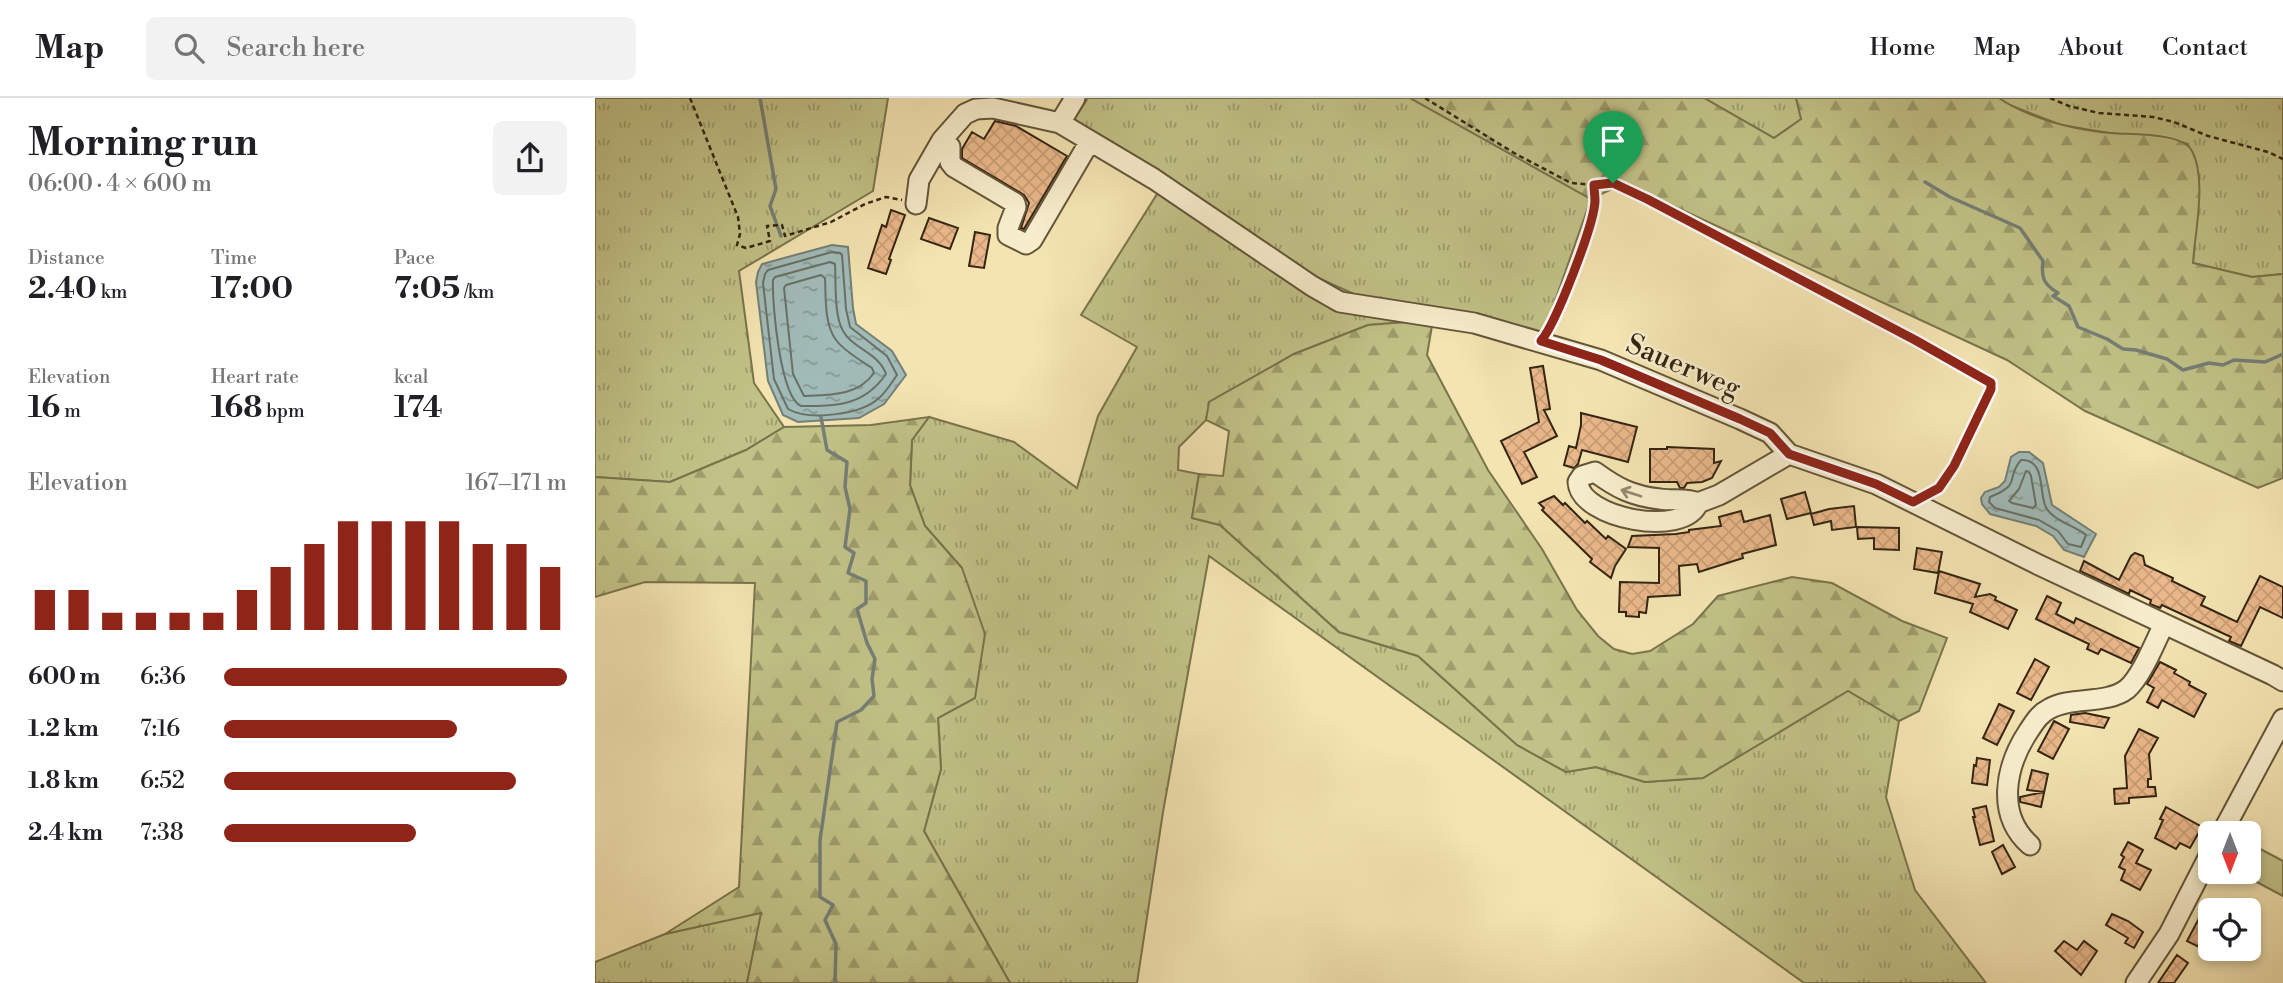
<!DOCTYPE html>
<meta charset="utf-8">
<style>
body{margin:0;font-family:"Libre Bodoni",serif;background:#f2f2f2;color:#202124;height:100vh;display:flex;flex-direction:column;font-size:26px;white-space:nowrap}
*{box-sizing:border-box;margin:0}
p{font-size:23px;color:#757577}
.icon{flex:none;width:38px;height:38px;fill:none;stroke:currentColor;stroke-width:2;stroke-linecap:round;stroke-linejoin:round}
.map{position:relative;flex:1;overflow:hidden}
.sheet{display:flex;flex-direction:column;background:#fff;width:595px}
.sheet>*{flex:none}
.needle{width:46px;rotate:180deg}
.tools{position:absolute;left:1603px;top:723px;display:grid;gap:14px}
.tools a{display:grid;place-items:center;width:63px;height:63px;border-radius:10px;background:#fff;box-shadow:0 4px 10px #0003;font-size:35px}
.pin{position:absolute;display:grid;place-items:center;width:60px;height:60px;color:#fff;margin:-72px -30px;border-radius:50% 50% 50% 0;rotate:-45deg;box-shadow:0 0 7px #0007}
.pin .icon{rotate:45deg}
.round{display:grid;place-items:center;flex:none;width:74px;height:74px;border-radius:10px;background:#f2f2f2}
.head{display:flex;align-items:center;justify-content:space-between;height:119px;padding:0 28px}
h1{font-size:38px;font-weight:700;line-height:52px}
.metrics{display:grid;grid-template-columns:repeat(3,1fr);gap:10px;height:119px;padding:7px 28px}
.metrics div{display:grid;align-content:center}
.metrics b{font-size:30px;font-weight:700}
.metrics small{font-size:19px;font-weight:400}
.metrics p{font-size:19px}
.chart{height:196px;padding:14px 28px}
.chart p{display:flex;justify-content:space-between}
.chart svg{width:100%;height:126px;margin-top:7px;stroke:#8f2418;stroke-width:6}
ul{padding:0 28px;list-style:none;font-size:23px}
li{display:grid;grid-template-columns:112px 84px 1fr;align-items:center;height:52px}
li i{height:18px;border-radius:9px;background:#8f2418}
header{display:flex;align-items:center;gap:42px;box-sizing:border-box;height:98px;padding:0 35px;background:#fff;border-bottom:2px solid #e0e0e0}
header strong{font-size:33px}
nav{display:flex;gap:38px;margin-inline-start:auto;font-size:24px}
.search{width:490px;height:63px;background:#f2f2f2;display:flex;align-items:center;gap:18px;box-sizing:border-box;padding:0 24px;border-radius:10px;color:#757577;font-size:26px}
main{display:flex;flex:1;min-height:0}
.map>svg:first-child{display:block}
.grass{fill:url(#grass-tufts);stroke:#7a744d;stroke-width:2}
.forest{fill:url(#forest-firs);stroke:#7a744d;stroke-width:2}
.park{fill:#c1c287;stroke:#7a744d;stroke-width:2}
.water{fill:url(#water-ripples);stroke:#757f76;stroke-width:2}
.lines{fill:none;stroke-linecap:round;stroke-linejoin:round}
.shore{stroke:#6a7066;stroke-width:2}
.stream{stroke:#757f76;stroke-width:3.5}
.building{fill:url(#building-cross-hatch);stroke:#342513;stroke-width:2}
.minor-casing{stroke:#64553a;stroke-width:23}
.path{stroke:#342513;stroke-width:2.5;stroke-dasharray:5 3.5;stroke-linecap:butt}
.minor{stroke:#f7edcc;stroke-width:19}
.oneway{stroke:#968970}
.route-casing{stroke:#fff;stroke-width:14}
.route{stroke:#8f2418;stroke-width:9}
.labels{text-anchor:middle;stroke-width:5;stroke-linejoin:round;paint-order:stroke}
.street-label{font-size:28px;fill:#342513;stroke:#f7edcc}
</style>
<header>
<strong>Map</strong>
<div class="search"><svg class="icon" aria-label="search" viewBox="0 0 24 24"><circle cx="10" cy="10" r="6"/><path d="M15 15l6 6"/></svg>Search here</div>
<nav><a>Home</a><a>Map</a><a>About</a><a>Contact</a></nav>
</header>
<main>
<section class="sheet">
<div class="head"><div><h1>Morning run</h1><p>06:00 · 4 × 600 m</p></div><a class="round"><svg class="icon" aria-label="share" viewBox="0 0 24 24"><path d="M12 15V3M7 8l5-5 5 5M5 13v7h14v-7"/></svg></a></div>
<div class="metrics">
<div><p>Distance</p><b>2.40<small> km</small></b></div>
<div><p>Time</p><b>17:00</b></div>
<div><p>Pace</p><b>7:05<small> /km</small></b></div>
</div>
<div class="metrics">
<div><p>Elevation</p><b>16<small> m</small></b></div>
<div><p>Heart rate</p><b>168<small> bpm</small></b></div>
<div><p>kcal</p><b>174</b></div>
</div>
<div class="chart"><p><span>Elevation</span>167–171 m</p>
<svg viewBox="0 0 160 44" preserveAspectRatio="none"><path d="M5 44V30M15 44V30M25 44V38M35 44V38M45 44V38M55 44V38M65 44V30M75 44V22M85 44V14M95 44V6M105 44V6M115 44V6M125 44V6M135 44V14M145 44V14M155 44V22"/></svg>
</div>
<ul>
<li><b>600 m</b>6:36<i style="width:100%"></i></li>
<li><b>1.2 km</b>7:16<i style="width:68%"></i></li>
<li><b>1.8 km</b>6:52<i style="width:85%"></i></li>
<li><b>2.4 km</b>7:38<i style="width:56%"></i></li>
</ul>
</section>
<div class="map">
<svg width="1688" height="885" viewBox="0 0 1688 885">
<defs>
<pattern id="grass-tufts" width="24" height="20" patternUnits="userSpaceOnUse" patternTransform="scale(1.75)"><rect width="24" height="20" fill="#c1c287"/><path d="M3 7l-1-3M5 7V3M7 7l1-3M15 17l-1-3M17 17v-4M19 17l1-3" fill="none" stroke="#9e9d6d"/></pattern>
<pattern id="forest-firs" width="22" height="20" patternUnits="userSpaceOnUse" patternTransform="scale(1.75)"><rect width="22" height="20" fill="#c1c287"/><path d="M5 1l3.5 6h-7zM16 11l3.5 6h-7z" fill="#9e9d6d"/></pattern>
<pattern id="water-ripples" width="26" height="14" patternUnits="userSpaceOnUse" patternTransform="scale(1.75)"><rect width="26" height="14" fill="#a1bbb8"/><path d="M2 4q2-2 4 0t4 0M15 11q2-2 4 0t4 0" fill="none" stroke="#849894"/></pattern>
<pattern id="building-cross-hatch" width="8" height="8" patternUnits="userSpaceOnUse" patternTransform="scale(1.75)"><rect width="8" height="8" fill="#eab88a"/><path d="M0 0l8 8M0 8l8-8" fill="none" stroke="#c99e76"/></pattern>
</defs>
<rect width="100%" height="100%" fill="#f3e4b1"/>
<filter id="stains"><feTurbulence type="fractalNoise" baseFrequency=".00286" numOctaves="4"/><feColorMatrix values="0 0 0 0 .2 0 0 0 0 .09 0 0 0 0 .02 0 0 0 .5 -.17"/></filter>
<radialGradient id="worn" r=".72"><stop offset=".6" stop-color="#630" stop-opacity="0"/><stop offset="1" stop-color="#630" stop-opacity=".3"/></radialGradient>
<path class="grass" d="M0,0H293L278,93L144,173L159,285L189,329L151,352L75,384L0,379Z
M493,0H815L996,101L948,237L770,201L690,165L477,24Z
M1109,0H1201L1207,21L1179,40Z
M1404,0H1688V176L1657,179L1598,165L1604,80L1593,46L1573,40L1514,35L1466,27L1412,6Z
M564,93L750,213L838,222L773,227L699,256L615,304L611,322L584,349L583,372L604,376L597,420L625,427L744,534L823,558L922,647L971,674L1001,669L1050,684L1108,680L1253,592L1304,623L1291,699L1320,792L1391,885H1209L614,458L568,714L542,885H415L329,733L346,671L343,620L367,470L330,428L315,387L317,342L334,319L419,344L482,390L503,318L542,249L486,217Z
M167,814L152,885H0V864L70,836Z"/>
<path class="forest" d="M815,0H1109L1179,40L1206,21L1201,0H1404C1419,11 1450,23 1468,27C1484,31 1500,34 1516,35C1535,37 1588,34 1597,53C1612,81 1600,133 1598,165L1657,179L1688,176V380L1663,390L1490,313L1412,262L1029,85L996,101Z
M838,222L832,257L893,372L947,451L982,512L1003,538L1019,551L1037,556L1055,553L1098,526L1123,498L1197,479L1237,485L1307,523L1352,540L1324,613L1304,623L1253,593L1108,680L1050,684L1001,669L971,674L922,647L823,558L744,534L625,427L597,420L604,376L628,378L634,333L611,322L614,304L699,256L773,227Z
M334,319L317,342L315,387L330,428L367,470L390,536L380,600L343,620L346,671L329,733L415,885H152L166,815L70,836L144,789L160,485L50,484L0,499V379L75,384L151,352L189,329L276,327Z"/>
<path class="park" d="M1654,745L1688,763V798L1643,774H1654Z"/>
<path class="water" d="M237,147L253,149L258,210L261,226L297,253L311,277L289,306L264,320L203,324L188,317L173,283L161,184L163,174L167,166Z
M1424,354H1434L1448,365L1457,407L1501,436L1489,459L1469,452L1458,438L1441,428L1395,416L1387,406L1386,400L1390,394L1404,389L1410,383L1416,359Z"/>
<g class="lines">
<path class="shore" d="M237,154L245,155L247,157L251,211L255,229L292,258L302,277C297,284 291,294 284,300C266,317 214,323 193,311L179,281L168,185L170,176L173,172Z
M235,164L240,166C241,185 239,218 248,233C258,251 283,254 291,276C269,308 242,308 206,308C185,299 177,205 178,182L180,179Z
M226,177L230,180C231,199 229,226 241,242C249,253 265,262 277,270L279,275C263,298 235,297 209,298L198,276L189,190L191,187Z
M1426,362C1450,361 1444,391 1450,407C1455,422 1479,427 1491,437L1486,449L1473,446L1463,433L1444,422L1400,410L1394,404L1395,399C1428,386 1410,380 1426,362Z
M1431,373L1434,374L1436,378L1441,407L1438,410L1417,405L1414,403L1424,391Z"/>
<path class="stream" d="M165,0L181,91L175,108L186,138
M1330,84L1355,99L1425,130L1448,163C1446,179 1448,186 1463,195L1458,198L1474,208L1483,229L1512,241L1528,251L1541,252L1572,261L1588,272L1614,265L1628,267L1639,262L1670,264L1688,256
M226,319L232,352L252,364L250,389L255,411L250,449L259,455L253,475L271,483V505L262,511L272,545L280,561L277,581L279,598L266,612L242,624L225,742V799L238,807L230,822L241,846L240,885"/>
</g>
<path class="building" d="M400,23L421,28L472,58L429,131L426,130L434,105L429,97L367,60V51L377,34L389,41Z
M296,112L310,117L294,161L296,162L291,176L273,170L287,127L291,129Z
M334,120L363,130L355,151L326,141Z
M380,134L395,137L389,170L374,168Z
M948,268L955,311L949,312L962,338L929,354L942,379L927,386L906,343L944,324L935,270Z
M986,315L1042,329L1033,364L987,352L983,366L979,370L969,367L974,348L981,350L986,327Z
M1072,349L1119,351V365L1126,363L1117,380L1107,384L1092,385L1089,390H1085L1082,384H1055V351H1072Z
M1210,394L1216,415L1192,421L1186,401Z
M959,398L968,407L970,405L990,425L992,423L1011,441L1013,438L1031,451L1020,468L1016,480L995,464L997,461L947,412L949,410L944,405Z
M1259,408L1261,429L1237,432L1236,423L1219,427L1216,416L1234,411Z
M1146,413L1149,424L1175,417L1181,447L1147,456L1148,460L1104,474L1102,466L1084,468L1085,497L1053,499L1051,515L1044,514V519L1031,518V514H1024L1025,484L1064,485V450L1033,449L1037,438L1081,436L1094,434V432L1126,428L1124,419Z
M1262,429L1304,430V452L1279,451V440L1263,441Z
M1322,450L1347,454L1343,475L1319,471Z
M1540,455L1548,458L1550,467L1578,480L1577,483L1610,499L1606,507L1642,524L1665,478L1688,489V520L1665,509L1646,548L1634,543L1636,539L1567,507L1565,510L1555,506L1556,502L1535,492L1534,496L1485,473L1489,463L1524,482L1536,458Z
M1344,473L1385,486L1380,499L1395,496L1401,499L1400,502L1422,512L1413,531L1375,514L1378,506L1340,495Z
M1452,498L1466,505L1461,516L1479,525L1481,520L1544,550L1536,565L1506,551L1503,556L1492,551L1494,546L1441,521Z
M1440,561L1454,569L1436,602L1422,595Z
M1565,564L1581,572L1579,575L1595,584L1594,587L1611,596L1599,619L1567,602L1563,610L1552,604L1559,590L1552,586Z
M1404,606L1419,613L1402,647L1388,640Z
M1490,615L1514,620L1509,630L1475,624L1476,617Z
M1459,623L1474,631L1458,661L1443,653Z
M1544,631L1563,640L1554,656L1556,681H1553V689H1560L1561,698L1534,700V705L1520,706L1519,691L1532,690L1530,658Z
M1382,660L1395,662L1392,687L1377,685L1379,667L1381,668Z
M1437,672L1453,676L1446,709L1425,704V699L1449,694L1432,692Z
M1391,708L1399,743L1385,747L1378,719H1380L1378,711Z
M1571,709L1607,729L1595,750L1585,745L1581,751L1560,740L1568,722L1565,721Z
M1533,744L1548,752L1541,765L1556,772L1545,792L1526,782L1530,772L1524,769L1529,759L1526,757Z
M1408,747L1420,769L1407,776L1397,754Z
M1608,813L1615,817V831L1606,850L1592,843Z
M1517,816L1533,823L1548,834L1539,850L1530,845L1533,840L1511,827Z
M1469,843L1482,852L1489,843L1502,853L1486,877L1460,853Z
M1582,857L1593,865L1579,885H1563Z"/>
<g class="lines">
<defs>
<path id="minor" d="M465,25L480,0
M347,42L355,49V64L359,69L420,105L421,109L413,130V137L431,146L437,142L495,43
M321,106L324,82L347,42L370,16L381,11L398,10L465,25L559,81L717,188L745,204L879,225L1006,262L1145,321L1175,335L1194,356L1281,386L1444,467L1678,577L1688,583
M1103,405C1092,400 1078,403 1065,401C1037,398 1022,390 1000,374L987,378L983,384C985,421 1090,440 1103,405L1124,397L1194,356
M1627,735L1688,621
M1435,747C1401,717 1410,669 1433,634C1439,625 1444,616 1454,611C1477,598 1511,607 1532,591C1547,578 1560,544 1569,526
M1541,885L1574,836L1615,756"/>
</defs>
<use href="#minor" class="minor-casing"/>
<path class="path" d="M95,0L143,119L145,136L142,147L151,150L175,143L172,128L187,127L190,138L236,124L270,106L291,99L307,102
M830,0L919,55L976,85L999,87L1018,85L1052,101L1320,242L1396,285L1397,291C1382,318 1360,379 1336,395
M1455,0L1474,8L1504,15L1558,19L1579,24L1613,38L1673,54L1688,61
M956,230L989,142L1000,105L999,87"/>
<use href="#minor" class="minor"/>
</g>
<defs><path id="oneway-shaft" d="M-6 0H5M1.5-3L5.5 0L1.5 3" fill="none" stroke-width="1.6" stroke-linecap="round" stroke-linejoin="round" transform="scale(1.75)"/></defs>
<use class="oneway" href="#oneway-shaft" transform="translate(1036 395) rotate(-162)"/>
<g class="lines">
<defs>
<path id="route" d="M1018,85L1052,101L1320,242L1396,285V291L1359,368L1344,390L1318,404L1281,386L1194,356L1175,335L1145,321L1006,262L946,243C961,225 999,127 1000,103C1000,98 999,92 999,87Z"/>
</defs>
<use href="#route" class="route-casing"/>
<use href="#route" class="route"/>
</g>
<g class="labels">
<g class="street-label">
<text transform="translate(1089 267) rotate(23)" y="10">Sauerweg</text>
</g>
</g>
<rect width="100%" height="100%" filter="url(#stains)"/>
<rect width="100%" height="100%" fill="url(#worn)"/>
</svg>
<div class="tools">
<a><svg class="needle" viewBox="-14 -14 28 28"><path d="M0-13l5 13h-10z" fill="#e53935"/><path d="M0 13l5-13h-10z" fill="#757577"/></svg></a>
<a><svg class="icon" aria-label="locate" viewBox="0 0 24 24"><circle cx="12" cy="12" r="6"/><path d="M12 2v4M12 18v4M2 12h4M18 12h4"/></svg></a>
</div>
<div class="pin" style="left:1018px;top:85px;background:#1e9e55"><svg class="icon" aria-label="arrive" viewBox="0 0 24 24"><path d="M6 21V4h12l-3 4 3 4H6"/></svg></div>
</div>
</main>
